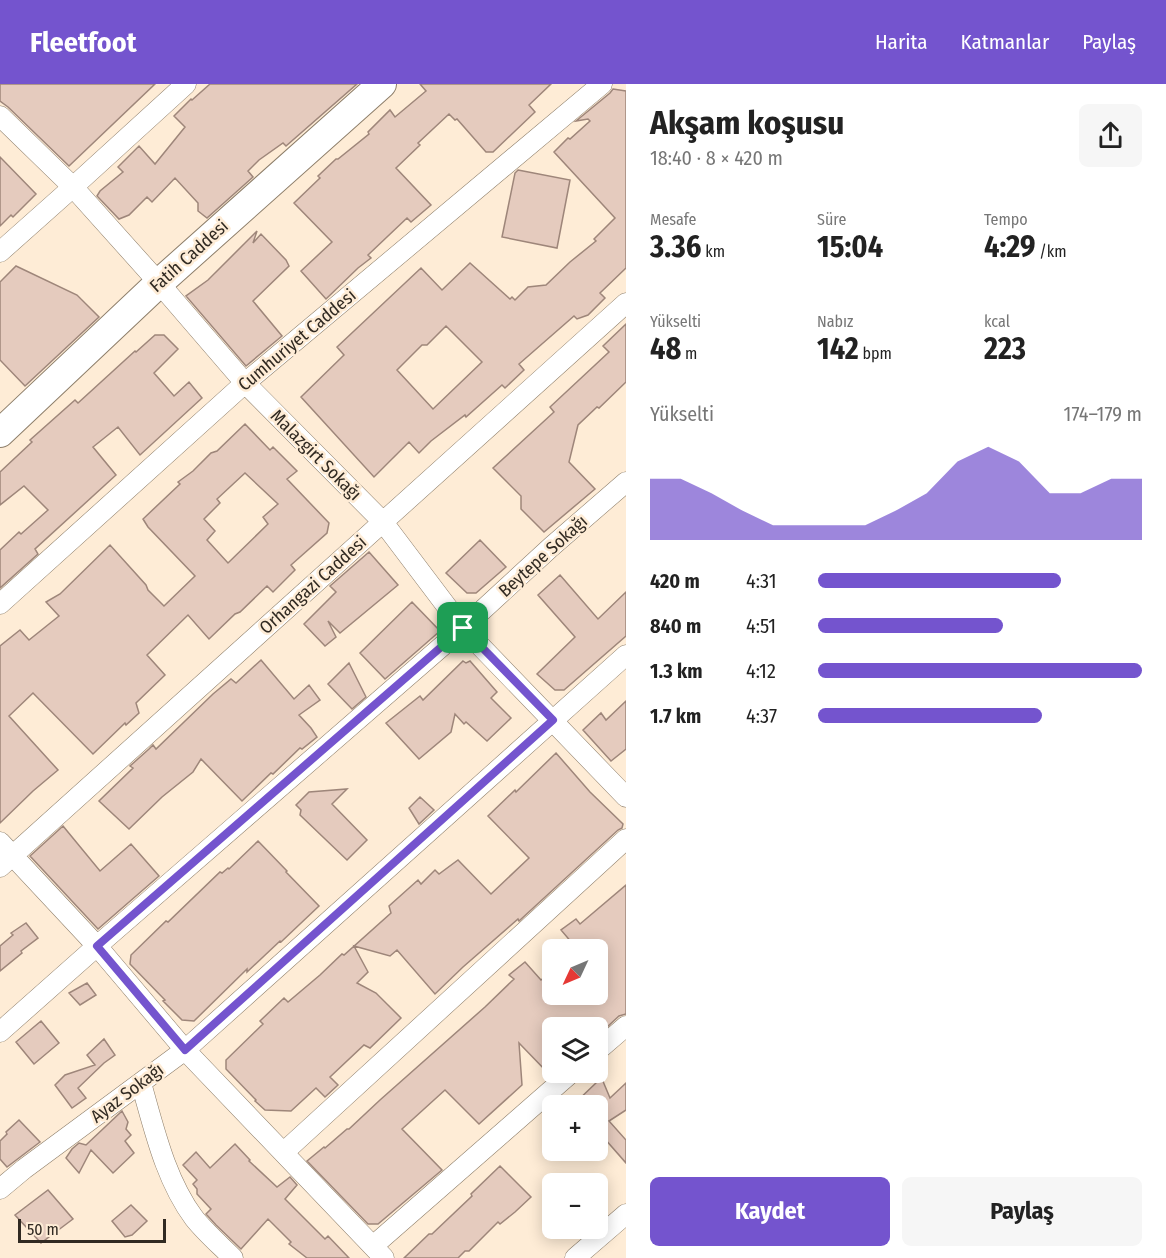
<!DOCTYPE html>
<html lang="tr">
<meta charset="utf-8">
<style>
body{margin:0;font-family:"Fira Sans Condensed",sans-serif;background:#f6f6f6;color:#222;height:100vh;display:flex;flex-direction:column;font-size:22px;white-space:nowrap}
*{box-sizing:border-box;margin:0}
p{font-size:20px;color:#767676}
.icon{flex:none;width:33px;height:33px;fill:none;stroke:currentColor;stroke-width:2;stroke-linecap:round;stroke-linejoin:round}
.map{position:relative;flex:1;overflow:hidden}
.details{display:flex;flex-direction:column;background:#fff;width:540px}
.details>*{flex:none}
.needle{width:39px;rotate:226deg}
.buttons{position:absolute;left:542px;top:855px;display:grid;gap:12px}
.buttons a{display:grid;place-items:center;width:66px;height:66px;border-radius:9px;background:#fff;box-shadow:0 3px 15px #0003;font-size:30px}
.scale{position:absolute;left:18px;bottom:15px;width:148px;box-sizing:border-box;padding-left:6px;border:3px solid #312a22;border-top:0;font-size:16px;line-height:21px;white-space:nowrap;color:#312a22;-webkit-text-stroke:4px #feecd6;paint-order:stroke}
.pin{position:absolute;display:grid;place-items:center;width:51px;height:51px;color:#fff;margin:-26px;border-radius:12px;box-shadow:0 3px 9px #0006}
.round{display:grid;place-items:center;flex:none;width:63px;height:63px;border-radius:9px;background:#f6f6f6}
.summary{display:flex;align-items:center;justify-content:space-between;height:102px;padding:0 24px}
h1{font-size:33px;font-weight:700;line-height:45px}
.metrics{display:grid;grid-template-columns:repeat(3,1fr);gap:9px;height:102px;padding:6px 24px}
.metrics div{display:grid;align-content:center}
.metrics b{font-size:30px;font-weight:700}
.metrics small{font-size:16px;font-weight:400}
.metrics p{font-size:16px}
.chart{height:168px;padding:12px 24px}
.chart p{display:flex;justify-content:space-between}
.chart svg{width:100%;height:108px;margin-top:6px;fill:#7454ce;opacity:.7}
.action{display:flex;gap:12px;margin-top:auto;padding:12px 24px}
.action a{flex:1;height:69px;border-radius:9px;background:#7454ce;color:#fff;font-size:24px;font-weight:700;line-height:69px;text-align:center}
.action a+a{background:#f6f6f6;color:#222}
ul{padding:0 24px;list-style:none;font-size:20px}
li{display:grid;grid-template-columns:96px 72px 1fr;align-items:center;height:45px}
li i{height:15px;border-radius:8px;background:#7454ce}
header{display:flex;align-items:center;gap:36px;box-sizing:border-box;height:84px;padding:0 30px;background:#7454ce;color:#fff}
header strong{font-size:28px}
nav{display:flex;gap:33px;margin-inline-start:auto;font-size:21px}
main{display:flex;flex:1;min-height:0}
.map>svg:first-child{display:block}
.building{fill:#e5cbbe;stroke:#9e867a;stroke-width:1.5;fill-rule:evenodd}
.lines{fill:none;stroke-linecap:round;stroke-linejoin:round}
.minor-casing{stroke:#8d7e6a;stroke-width:21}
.secondary-casing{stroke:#8d7e6a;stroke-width:30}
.minor{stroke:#fff;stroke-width:20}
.secondary{stroke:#fff;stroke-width:28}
.route-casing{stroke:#fff;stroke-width:12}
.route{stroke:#7454ce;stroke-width:8}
.labels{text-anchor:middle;stroke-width:5;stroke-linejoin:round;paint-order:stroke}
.street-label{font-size:18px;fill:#312a22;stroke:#feecd6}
</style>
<header>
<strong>Fleetfoot</strong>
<nav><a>Harita</a><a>Katmanlar</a><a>Paylaş</a></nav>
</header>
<main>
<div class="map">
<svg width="626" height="1174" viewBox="0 0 626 1174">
<rect width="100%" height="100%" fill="#feecd6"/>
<path class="building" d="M0,0H155L69,82L8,23L0,17Z
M210,0H357L286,62L283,59L259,76L248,87L253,93L207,134L198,127V119L175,94L152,118L147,113L129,131L119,135L97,112L100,107L123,88L118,83L139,62L155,80L185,43L174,32L191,15L192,16Z
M420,0H551L529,21L535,28L493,68H486L457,35L455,36L449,30L418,59L420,61L396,84L431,121L411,138L407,134L368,171L371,174L358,184L326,215L301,187L332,158L294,119L320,94L318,92L336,75H338L369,50L368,48L390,26L395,33L426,7Z
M613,5L626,7V184L600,209L605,214L588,231L577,235L574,232L519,280L524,286L505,304L502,301L466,333L465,331L431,357L419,369L409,358L374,393L301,313L344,271L337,263L421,184L442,206L470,179L510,215L512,213L515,216L528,203L546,201L570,178L596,157L594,155L615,134L554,68L568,54L570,55L590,37L588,35L576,37L610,9ZM446,242L482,278L433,325L397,286L422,261H427Z
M0,73L36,110L13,133L11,131L0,142Z
M518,86L570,96L557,164L502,153L515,89Z
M257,147L253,159L261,150L286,176L289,182L253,217L282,252L246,282L186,212L208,196Z
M16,182L77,211L99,233L25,302L0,276V198Z
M626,240V298L599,324L597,323L578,341L569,378L595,405L544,448L521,425V412L493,384L554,328L550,323L609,268L603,262Z
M155,251H164L178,265L154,289L174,312L189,298L202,314L140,371L118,343L93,363L116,391L35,465L38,470L0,504V466L19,448L21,450L48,426L24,402L0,421V388L32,358L30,356L75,316L78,319L135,267L136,268Z
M245,340L270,366L273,363L297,387L287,395L329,439L327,449L291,481L295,486L273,508L267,502L240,528L235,530L209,555L188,531L147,571L165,591L136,619L139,629L126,641L125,639L93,670L33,609L9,632L58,686L33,707L0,739V562L20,546L29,556L59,532L46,518L60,510L110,461L146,501L148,506L164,522L195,492L148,443L143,435L180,400L178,398L193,387L211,369L217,367ZM245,389L278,420L263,433L268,440L228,479L207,456L215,447L204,435L220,419L217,415Z
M480,456L506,483L476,509H467L446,489Z
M369,468L398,501L340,549L328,537L336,553L325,562L304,540L336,508L330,502Z
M560,491L598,535L626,508V552L564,606H555L537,590L575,553L538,511Z
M412,518L440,547L385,595L360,569Z
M261,576L294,615L309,601L320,616L299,631L311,644L317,653L302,665L300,664L273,690L271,689L242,717L201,675L193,688L162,713L129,745L99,717L133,684L130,682L149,665L153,661L156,665L213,610L231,595L236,599Z
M463,577L466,579L470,577L497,608L491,614L511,634L487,657L466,638L464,640L455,630L451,648L419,675L386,639L420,612L423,616Z
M349,579L366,613L352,625L328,600Z
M626,617V665L611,677L583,646L601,629L606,636Z
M556,669L590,708L623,740L622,744L618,746L519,837L518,835L463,883L435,910L397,866L390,872L354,862L368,888L357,899L376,909L401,934L370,964L364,961L330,993L338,1001L325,1013L316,1004L291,1027L265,1026L255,1017L256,1016L226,985V976L263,940L260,937L284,914L288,918L320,891L342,870L344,871L391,829L389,822L418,796L421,800L435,786L439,790L458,776L491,810L529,774L488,732L515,706L516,708Z
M347,705L332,720L367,756L347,776L300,731L301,726L296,721L309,708Z
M420,713L434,726L419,740L409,724Z
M63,742L100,787L131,760L159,792L98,845L30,772Z
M258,757L287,787L286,788L319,822L281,858L280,857L247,888V885L194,937L182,936L163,917L165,916L130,880L131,871L166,837L168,838L220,788L222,789L228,784L229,785Z
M626,801V930L619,932L606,944H552V990L550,991L519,959L522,1001L479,1040L445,1006L402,1045L442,1086L378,1140H368L307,1077L324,1063L325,1064L347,1045H349L380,1016L485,923L514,895L509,891L525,878L541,896L552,887V910H597V866H578L561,846L576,835L580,840Z
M26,839L38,854L21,867L22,869L0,887V862L13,851L11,849Z
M87,899L96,911L80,921L69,909Z
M41,937L59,959L34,980L16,958Z
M104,955L115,971L104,979L78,1004L86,1014L72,1024L55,1001L65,991L95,981L87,971Z
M597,983L610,1014L626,999V1026L609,1037L626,1056V1079L597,1046V1022H572L597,998Z
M122,1027L128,1038L126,1045L131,1051L125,1057L134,1069L113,1089L91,1066L79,1089L66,1074L72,1065L79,1059L86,1061Z
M19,1036L40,1058L7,1083L0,1075V1057L7,1050L6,1048Z
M235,1060L250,1076L249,1077L277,1103L290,1093L297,1101L285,1115L325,1155L328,1152L349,1174H307L289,1160L291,1158L268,1135L241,1165L216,1141L206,1130L211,1125L197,1110V1105L193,1100L197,1096L183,1081L196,1068L210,1084Z
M500,1082L531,1113L515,1128L500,1140L498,1138L469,1167H465L458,1174H404L429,1150H432L472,1112L471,1110Z
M48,1106L73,1135L41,1159L15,1131Z
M131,1121L147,1137L132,1151L125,1153L112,1137Z"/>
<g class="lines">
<defs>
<path id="minor" d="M0,32L73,103L159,199L245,299L383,438L463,544L626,713
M0,168L73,103L186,0
M0,520L245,299L602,0
M0,758L97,862L185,966L384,1174
M0,783L626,219
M0,948L97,862L463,544L551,463L626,398
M597,967L626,942
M141,999C154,1044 165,1095 194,1134C205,1148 220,1161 233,1174
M284,1068L626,755
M0,1105L24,1085L185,966L626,571
M373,1162L572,988
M575,1174L626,1130"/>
<path id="secondary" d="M0,349L159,199L382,0"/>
</defs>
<use href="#minor" class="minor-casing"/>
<use href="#secondary" class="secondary-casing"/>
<use href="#minor" class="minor"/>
<use href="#secondary" class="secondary"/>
</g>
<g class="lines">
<defs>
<path id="route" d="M463,544L553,636L185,966L97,862Z"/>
</defs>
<use href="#route" class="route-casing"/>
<use href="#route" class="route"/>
</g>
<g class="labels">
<g class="street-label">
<text transform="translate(189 172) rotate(-42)" y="6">Fatih Caddesi</text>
<text transform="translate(297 256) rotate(-40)" y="6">Cumhuriyet Caddesi</text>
<text transform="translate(316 371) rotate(45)" y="6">Malazgirt Sokağı</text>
<text transform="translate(543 472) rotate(-42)" y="6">Beytepe Sokağı</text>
<text transform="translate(313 501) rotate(-42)" y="6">Orhangazi Caddesi</text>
<text transform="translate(127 1009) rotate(-37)" y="6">Ayaz Sokağı</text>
</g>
</g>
</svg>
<div class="buttons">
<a><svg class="needle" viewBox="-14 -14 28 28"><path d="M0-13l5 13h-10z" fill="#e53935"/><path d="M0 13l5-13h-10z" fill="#767676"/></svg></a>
<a><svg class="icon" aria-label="layers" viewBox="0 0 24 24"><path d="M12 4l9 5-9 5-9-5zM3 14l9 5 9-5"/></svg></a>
<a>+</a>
<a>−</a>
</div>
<div class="scale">50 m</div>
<div class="pin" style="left:463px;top:544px;background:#1e9e55"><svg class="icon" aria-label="arrive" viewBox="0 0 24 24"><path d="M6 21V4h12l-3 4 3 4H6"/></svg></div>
</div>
<section class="details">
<div class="summary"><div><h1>Akşam koşusu</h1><p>18:40 · 8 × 420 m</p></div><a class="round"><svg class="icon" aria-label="share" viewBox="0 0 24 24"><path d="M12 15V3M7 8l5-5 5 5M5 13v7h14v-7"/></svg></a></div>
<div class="metrics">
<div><p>Mesafe</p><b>3.36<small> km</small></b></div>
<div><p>Süre</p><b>15:04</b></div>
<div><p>Tempo</p><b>4:29<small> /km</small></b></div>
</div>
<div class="metrics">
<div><p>Yükselti</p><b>48<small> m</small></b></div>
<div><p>Nabız</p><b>142<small> bpm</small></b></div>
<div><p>kcal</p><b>223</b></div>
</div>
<div class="chart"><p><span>Yükselti</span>174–179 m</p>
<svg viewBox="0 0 160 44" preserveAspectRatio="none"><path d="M0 44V19L10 19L20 25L30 32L40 38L50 38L60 38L70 38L80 32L90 25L100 12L110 6L120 12L130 25L140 25L150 19L160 19V44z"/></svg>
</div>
<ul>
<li><b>420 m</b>4:31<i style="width:75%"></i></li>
<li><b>840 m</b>4:51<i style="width:57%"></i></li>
<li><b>1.3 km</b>4:12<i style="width:100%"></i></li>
<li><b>1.7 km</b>4:37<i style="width:69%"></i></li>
</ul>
<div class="action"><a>Kaydet</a><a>Paylaş</a></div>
</section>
</main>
